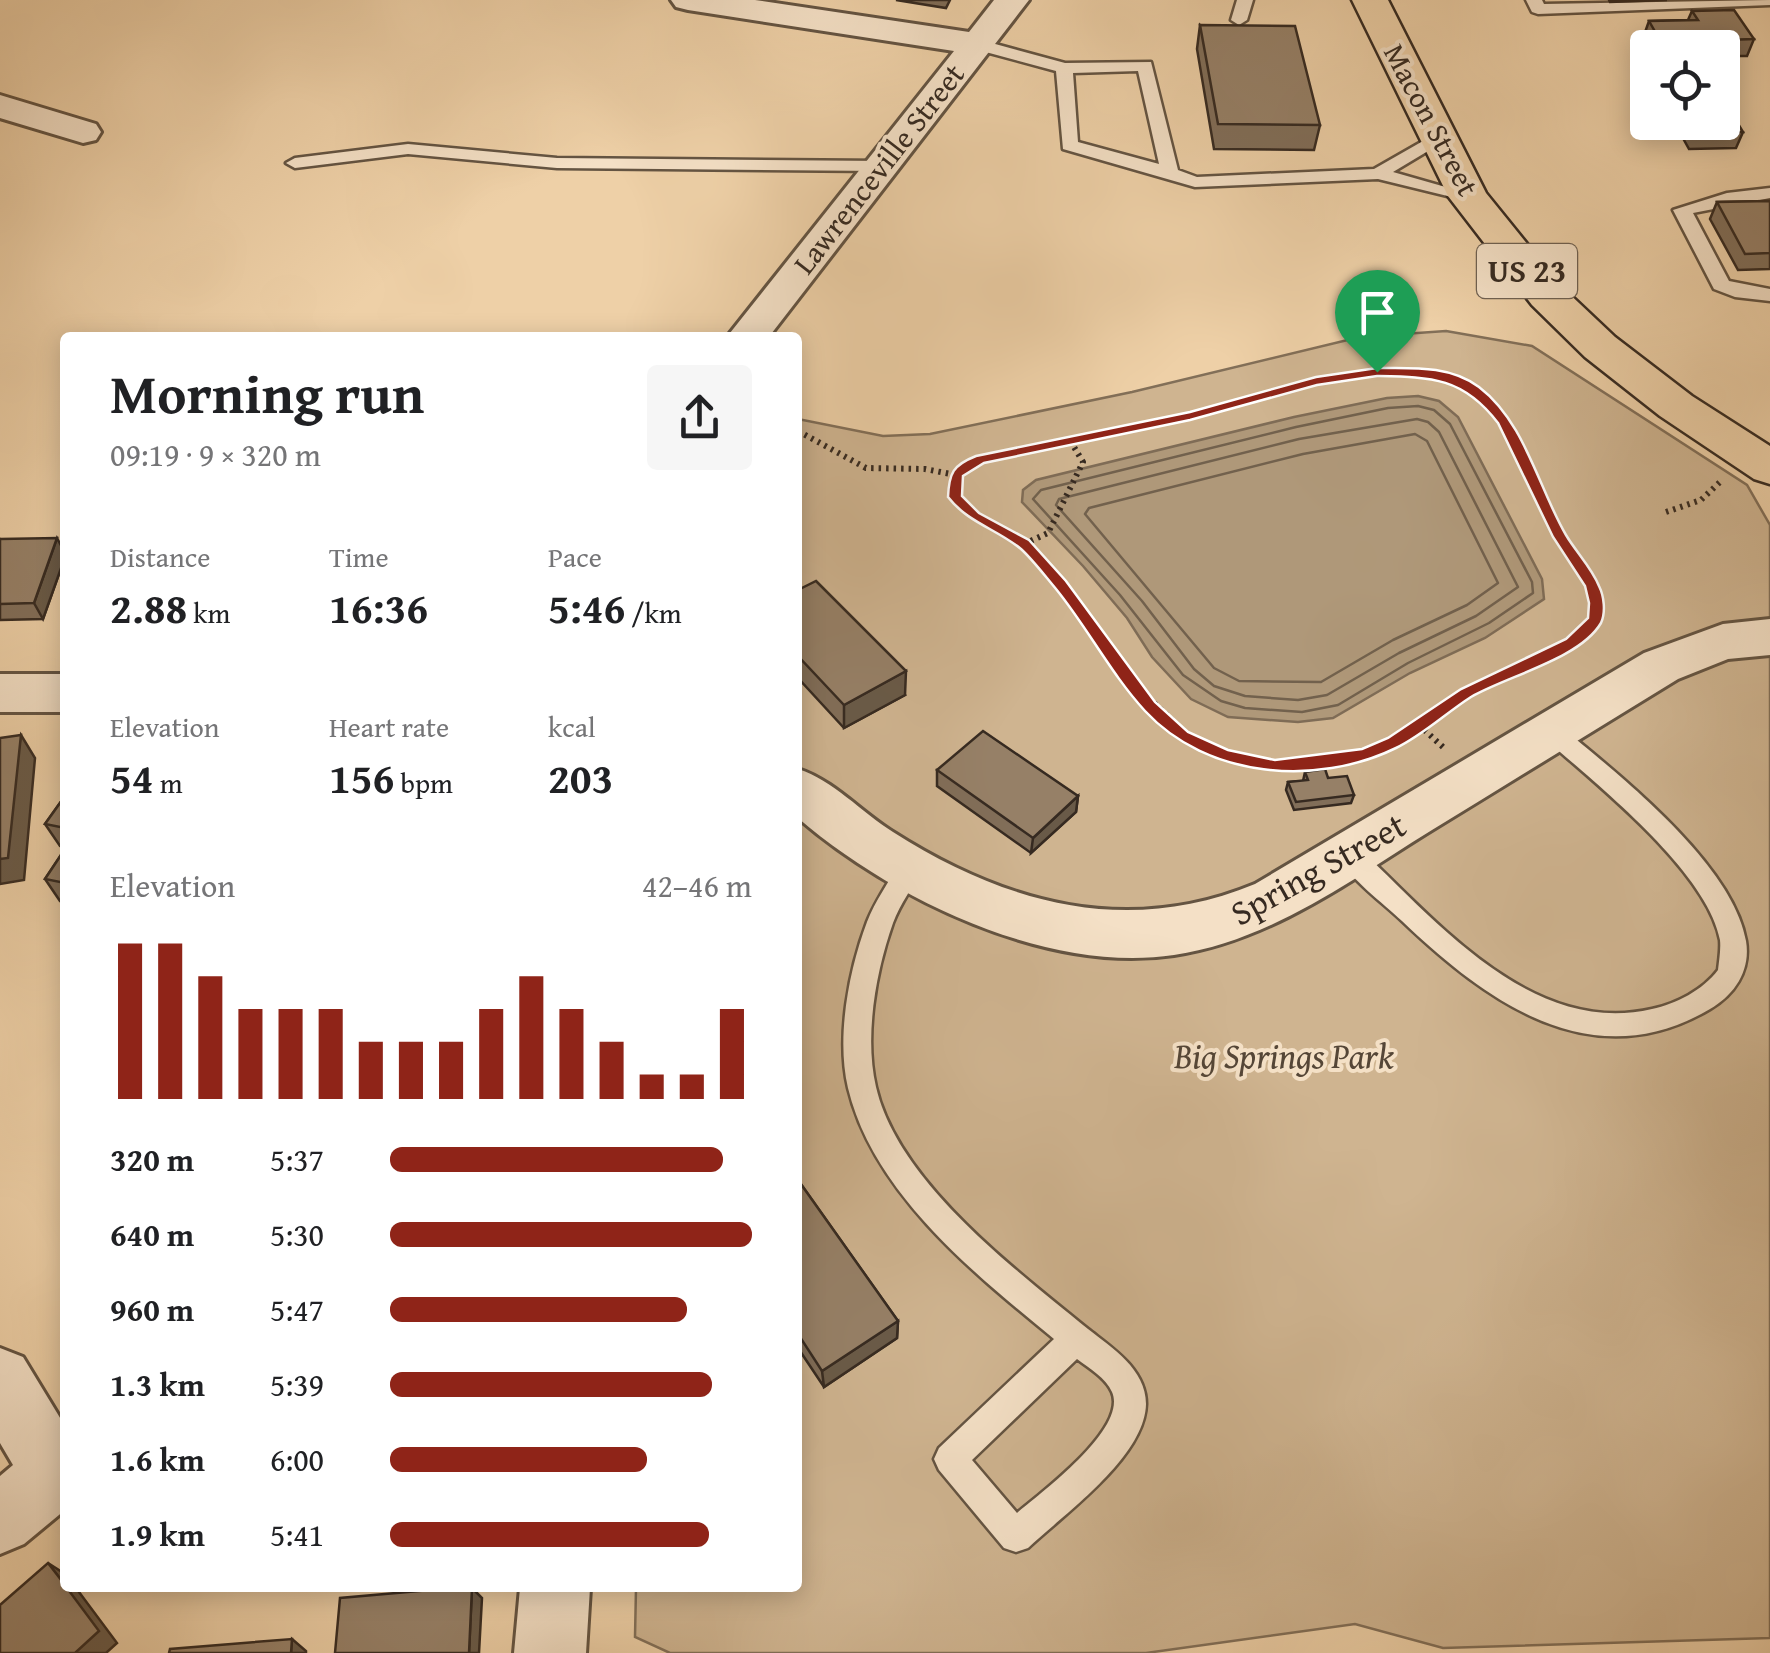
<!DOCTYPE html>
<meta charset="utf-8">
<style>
body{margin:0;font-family:"Gentium Book Plus",serif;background:#f6f6f6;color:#202124;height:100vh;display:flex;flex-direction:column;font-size:38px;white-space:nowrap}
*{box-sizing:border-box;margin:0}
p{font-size:32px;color:#757577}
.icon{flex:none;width:55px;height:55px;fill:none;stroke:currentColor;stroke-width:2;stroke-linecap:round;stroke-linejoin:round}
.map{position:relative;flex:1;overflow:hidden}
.drawer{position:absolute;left:60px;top:332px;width:742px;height:1260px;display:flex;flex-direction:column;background:#fff;border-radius:10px;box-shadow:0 5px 25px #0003}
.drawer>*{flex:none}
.fabs{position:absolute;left:1630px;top:30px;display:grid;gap:20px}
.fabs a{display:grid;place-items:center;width:110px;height:110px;border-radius:10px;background:#fff;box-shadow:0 5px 25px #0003;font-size:50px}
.pin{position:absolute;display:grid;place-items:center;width:85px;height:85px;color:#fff;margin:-102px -42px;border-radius:50% 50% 50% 0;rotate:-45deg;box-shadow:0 0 10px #0007}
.pin .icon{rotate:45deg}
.round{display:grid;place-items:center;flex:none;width:105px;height:105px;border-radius:10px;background:#f6f6f6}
.overview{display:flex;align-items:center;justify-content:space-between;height:170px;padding:0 50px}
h1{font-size:55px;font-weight:700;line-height:75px}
.stats{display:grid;grid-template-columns:repeat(3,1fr);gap:15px;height:170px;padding:10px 50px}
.stats div{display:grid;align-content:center}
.stats b{font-size:42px;font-weight:700}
.stats small{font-size:28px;font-weight:400}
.stats p{font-size:28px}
.chart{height:280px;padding:20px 50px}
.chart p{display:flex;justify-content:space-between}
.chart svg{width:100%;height:180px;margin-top:10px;stroke:#8f2418;stroke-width:6}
ul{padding:0 50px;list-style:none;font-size:32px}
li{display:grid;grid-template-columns:160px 120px 1fr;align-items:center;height:75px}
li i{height:25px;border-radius:12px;background:#8f2418}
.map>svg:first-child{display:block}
.green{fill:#cfb490;stroke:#826f58;stroke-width:2.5}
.water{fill:#af9879;stroke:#7f6c56;stroke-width:2.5}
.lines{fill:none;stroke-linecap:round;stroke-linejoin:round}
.shore{stroke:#72614d;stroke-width:2.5}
.lane-casing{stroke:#645442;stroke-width:5}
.street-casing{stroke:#645442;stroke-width:6}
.primary-casing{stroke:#362a21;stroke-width:5}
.path-far1{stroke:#362a21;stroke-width:5;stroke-dasharray:1 4;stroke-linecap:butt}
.path{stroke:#362a21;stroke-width:6;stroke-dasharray:2.5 5;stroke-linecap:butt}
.lane{fill:#f4e0c6;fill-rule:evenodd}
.street{fill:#f4e0c6;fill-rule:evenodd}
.primary{fill:#eed0a7;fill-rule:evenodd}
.wall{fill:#816e59;stroke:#362a21;stroke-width:2.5}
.shaded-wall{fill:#695a48;stroke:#362a21;stroke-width:2.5}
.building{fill:#968067;stroke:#362a21;stroke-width:2.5}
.route{fill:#8f2418;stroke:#fff;stroke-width:2.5;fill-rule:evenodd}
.labels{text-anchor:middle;stroke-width:8;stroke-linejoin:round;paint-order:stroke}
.far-street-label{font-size:30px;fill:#362a21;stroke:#f4e0c6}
.shield{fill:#f4e0c6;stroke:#6f6152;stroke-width:2.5}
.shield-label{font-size:32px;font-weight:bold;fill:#362a21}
.street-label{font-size:35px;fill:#362a21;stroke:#f4e0c6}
.park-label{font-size:35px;font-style:italic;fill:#554637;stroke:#f4e0c6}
</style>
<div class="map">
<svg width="1770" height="1653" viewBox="0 0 1770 1653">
<rect width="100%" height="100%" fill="#eed0a7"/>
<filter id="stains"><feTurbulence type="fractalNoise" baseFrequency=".002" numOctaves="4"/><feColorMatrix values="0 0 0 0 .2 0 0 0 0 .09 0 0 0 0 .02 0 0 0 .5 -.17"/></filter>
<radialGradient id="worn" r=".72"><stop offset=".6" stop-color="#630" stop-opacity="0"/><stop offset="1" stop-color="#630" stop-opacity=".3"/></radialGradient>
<path class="green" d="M1446,331L1532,346L1747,485L1770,525V1638L1443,1648L1355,1624L1146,1653H670L635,1637L636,1588H798V419L883,436L930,434L1132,392L1360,337Z"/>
<path class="water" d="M1418,396L1439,401L1458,417L1542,579L1544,599L1485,638L1410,673L1333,718L1298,722L1228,717L1191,699L1152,657L1127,618L1083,566L1022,502L1023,490L1036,480L1294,417L1387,398Z"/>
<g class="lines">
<path class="shore" d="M1418,406L1434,410L1450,424L1532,582L1533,593L1489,623L1408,663L1338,705L1302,712L1245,708L1221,701L1183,675L1120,595L1033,499L1041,490L1296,427L1388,408Z
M1417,419L1428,422L1439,432L1518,587L1476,616L1399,653L1327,695L1298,700L1245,696L1214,686L1194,669L1142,601L1056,505L1059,499L1299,439Z
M1415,434L1427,441L1498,583L1467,605L1393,640L1321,682L1239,681L1214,668L1085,514L1089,508L1303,454Z"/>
<defs>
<path id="lane" d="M1237,0H1253L1247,20L1239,25L1231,20Z
M1526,0H1542L1544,4L1770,0V5L1538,14L1532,12Z
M977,39L1065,63L1151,62L1178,170L1197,177L1374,169L1437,133L1443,134V142L1393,172L1477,196L1468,201L1378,179L1195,187L1063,149L1056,71L971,48V40ZM1138,71L1159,164L1078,142L1073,73Z
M408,144L557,158L882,161L891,166L882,171L557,168L408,154L295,168L286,163L295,158Z
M1770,188V198L1693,213L1729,281L1770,289V301L1735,297L1714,289L1673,210L1727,193Z
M1552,723L1560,726C1618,774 1733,864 1746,941C1751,971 1734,995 1710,1009C1592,1079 1487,1002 1402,921C1382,902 1351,880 1338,856L1342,849H1360C1437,922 1533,1037 1652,1009C1676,1004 1703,990 1718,970C1719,961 1721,949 1720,940C1707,871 1595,783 1544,738L1540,732L1544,726Z
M909,859L918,862L922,869C913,887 900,904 893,923C876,971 864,1036 876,1087C898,1182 1016,1270 1088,1329C1112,1348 1146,1369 1146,1404C1145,1457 1063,1515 1028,1548L1016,1552L1004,1548L939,1470L934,1459L939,1448L1054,1339C975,1274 873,1193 848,1088C836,1037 849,970 867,922C875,901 889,882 900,862ZM1077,1359C1089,1368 1106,1378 1112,1392C1128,1428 1043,1491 1017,1513L972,1460Z"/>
<path id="street" d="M671,0H755L969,32L994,0H1029L768,338H726L954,51L688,10L676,7Z
M0,95L96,124L101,132L96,140L83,143L0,118Z
M1770,619V655L1728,659L1678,679C1596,729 1514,780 1432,830C1351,880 1270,941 1174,955C1047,974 892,899 798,818V769C833,780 861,812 893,832C1006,904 1127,937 1255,884L1644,653L1723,624Z
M0,674H65V712H0Z
M0,1348L23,1357L65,1426V1510L24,1544L0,1554V1476L13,1465L0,1443Z
M520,1588H590L586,1653H514Z"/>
<path id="primary" d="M1352,0H1388L1486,193L1562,287L1615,337L1692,396L1770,446V484L1754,479L1660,416L1585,357L1532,305L1448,196Z"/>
</defs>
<use href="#lane" class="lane-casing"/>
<use href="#street" class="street-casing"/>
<use href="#primary" class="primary-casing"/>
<path class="path-far1" d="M1164,421C1258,402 1436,319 1503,421"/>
<path class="path" d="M1176,419L981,459L959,472L955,497L967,510L1010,534L1032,552L1137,687L1192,739L1226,756L1265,765L1332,761L1392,744L1474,689L1560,649L1588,628L1595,617V598L1589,579L1556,529L1502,419
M798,431L866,468L925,469L956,475
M1666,512L1701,500L1720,482
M1024,544L1048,533L1083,462L1071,442
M1419,725L1444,748"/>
<use href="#lane" class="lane"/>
<use href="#street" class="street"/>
<use href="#primary" class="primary"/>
</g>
<path class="wall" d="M896,0H950L946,8Z
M1609,0H1667L1610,2Z
M1692,11L1754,39L1747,56H1722V48H1648L1643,38L1649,21L1688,20Z
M1200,25L1320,125L1314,150L1214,149L1197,49Z
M1674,122H1722L1743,132L1736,148L1689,149Z
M1770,201V269L1738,270L1710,219L1717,202Z
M0,539L65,553V557L43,619L0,620Z
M798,590L905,695L844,728L798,678Z
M937,770L1078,796L1076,812L1031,853L937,786Z
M1305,772L1328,778L1354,795L1351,803L1294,810L1286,790L1288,782L1303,781Z
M65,796V848L60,846L45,824Z
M65,849V902L60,901L45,879Z
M798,1180L898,1321L897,1338L824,1387L798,1348Z"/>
<path class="shaded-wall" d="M57,538L65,553V557L43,619L34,603Z
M906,671L905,695L844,728V705Z
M21,735L35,758L24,880L0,884V859Z
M1078,796L1076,812L1031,853L1033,838Z
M898,1321L897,1338L824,1387L822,1371Z
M48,1563L65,1574V1585Z
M67,1588H76L117,1643L106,1653H75Z
M472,1588L482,1598L479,1653H469Z
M292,1639L306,1651V1653H291Z"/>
<path class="building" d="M1734,10L1754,39L1661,42L1649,21L1698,20L1692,11Z
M1200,25L1295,26L1320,125L1218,124Z
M1722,97L1743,132L1696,133L1690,122H1722Z
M1770,201V253L1745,254L1717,202Z
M57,538L34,603L0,604V539Z
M816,581L906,671L844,705L798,656V590Z
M983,731L1078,796L1033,838L937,770Z
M21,735L8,858L0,859V738Z
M1325,769L1328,778L1347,776L1354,795L1296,802L1288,782L1308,780L1305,772Z
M65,796V828L45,824Z
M65,849V883L45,879Z
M798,1180L898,1321L822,1371L798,1334Z
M48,1563L65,1585V1588H67L99,1631L75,1653H0V1605Z
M453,1588H472L469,1653H335L340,1598Z
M292,1639L291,1653H169L170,1649Z"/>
<path class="route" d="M1377,368C1412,368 1450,365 1479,387C1525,422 1538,487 1566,535C1576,552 1592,568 1599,586C1604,596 1606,612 1601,623C1580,659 1507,676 1471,697C1446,713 1423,735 1396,748C1316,787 1207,778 1145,711C1111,674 1087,627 1056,589C1045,576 1033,560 1021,549C997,529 968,523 948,497C949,473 953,465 976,456L1190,412L1316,377ZM1377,376C1431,377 1463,377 1498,423L1553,537L1585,586L1589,603L1588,618L1566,639L1461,689L1388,738L1362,749L1275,760L1228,750L1188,732L1155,702L1066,581L1029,540L979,513L962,496L963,476L984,463L1190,420L1317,385Z"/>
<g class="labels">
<g class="far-street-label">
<text transform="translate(1431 120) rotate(62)" y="10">Macon Street</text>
<text transform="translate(879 169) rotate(-52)" y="10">Lawrenceville Street</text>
</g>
<rect class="shield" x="1477" y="244" width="100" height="54" rx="8"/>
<g class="shield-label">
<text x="1527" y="282">US 23</text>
</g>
<g class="street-label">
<text transform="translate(1318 869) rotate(-29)" y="12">Spring Street</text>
</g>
<g class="park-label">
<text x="1284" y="1068">Big Springs Park</text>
</g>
</g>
<rect width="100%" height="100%" filter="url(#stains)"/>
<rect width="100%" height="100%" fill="url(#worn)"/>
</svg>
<div class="fabs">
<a><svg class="icon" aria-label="locate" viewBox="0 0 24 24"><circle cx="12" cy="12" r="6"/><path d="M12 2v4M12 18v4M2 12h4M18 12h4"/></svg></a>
</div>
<div class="pin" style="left:1377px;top:372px;background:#1e9e55"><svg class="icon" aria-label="arrive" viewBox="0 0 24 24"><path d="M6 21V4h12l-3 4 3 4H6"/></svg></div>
<section class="drawer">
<div class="overview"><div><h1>Morning run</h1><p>09:19 · 9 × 320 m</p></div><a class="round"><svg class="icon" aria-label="share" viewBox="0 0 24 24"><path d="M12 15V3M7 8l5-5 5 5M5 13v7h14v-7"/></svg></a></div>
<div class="stats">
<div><p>Distance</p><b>2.88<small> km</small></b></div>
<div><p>Time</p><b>16:36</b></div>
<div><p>Pace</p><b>5:46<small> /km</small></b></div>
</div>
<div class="stats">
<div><p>Elevation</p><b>54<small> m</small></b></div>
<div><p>Heart rate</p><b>156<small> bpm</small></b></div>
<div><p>kcal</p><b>203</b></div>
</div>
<div class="chart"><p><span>Elevation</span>42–46 m</p>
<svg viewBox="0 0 160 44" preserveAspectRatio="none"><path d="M5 44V6M15 44V6M25 44V14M35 44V22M45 44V22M55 44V22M65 44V30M75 44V30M85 44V30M95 44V22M105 44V14M115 44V22M125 44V30M135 44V38M145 44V38M155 44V22"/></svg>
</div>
<ul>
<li><b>320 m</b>5:37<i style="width:92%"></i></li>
<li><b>640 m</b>5:30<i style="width:100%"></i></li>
<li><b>960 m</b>5:47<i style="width:82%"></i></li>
<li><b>1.3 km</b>5:39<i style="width:89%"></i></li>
<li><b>1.6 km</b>6:00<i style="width:71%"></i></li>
<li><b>1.9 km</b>5:41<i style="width:88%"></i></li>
</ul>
</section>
</div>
